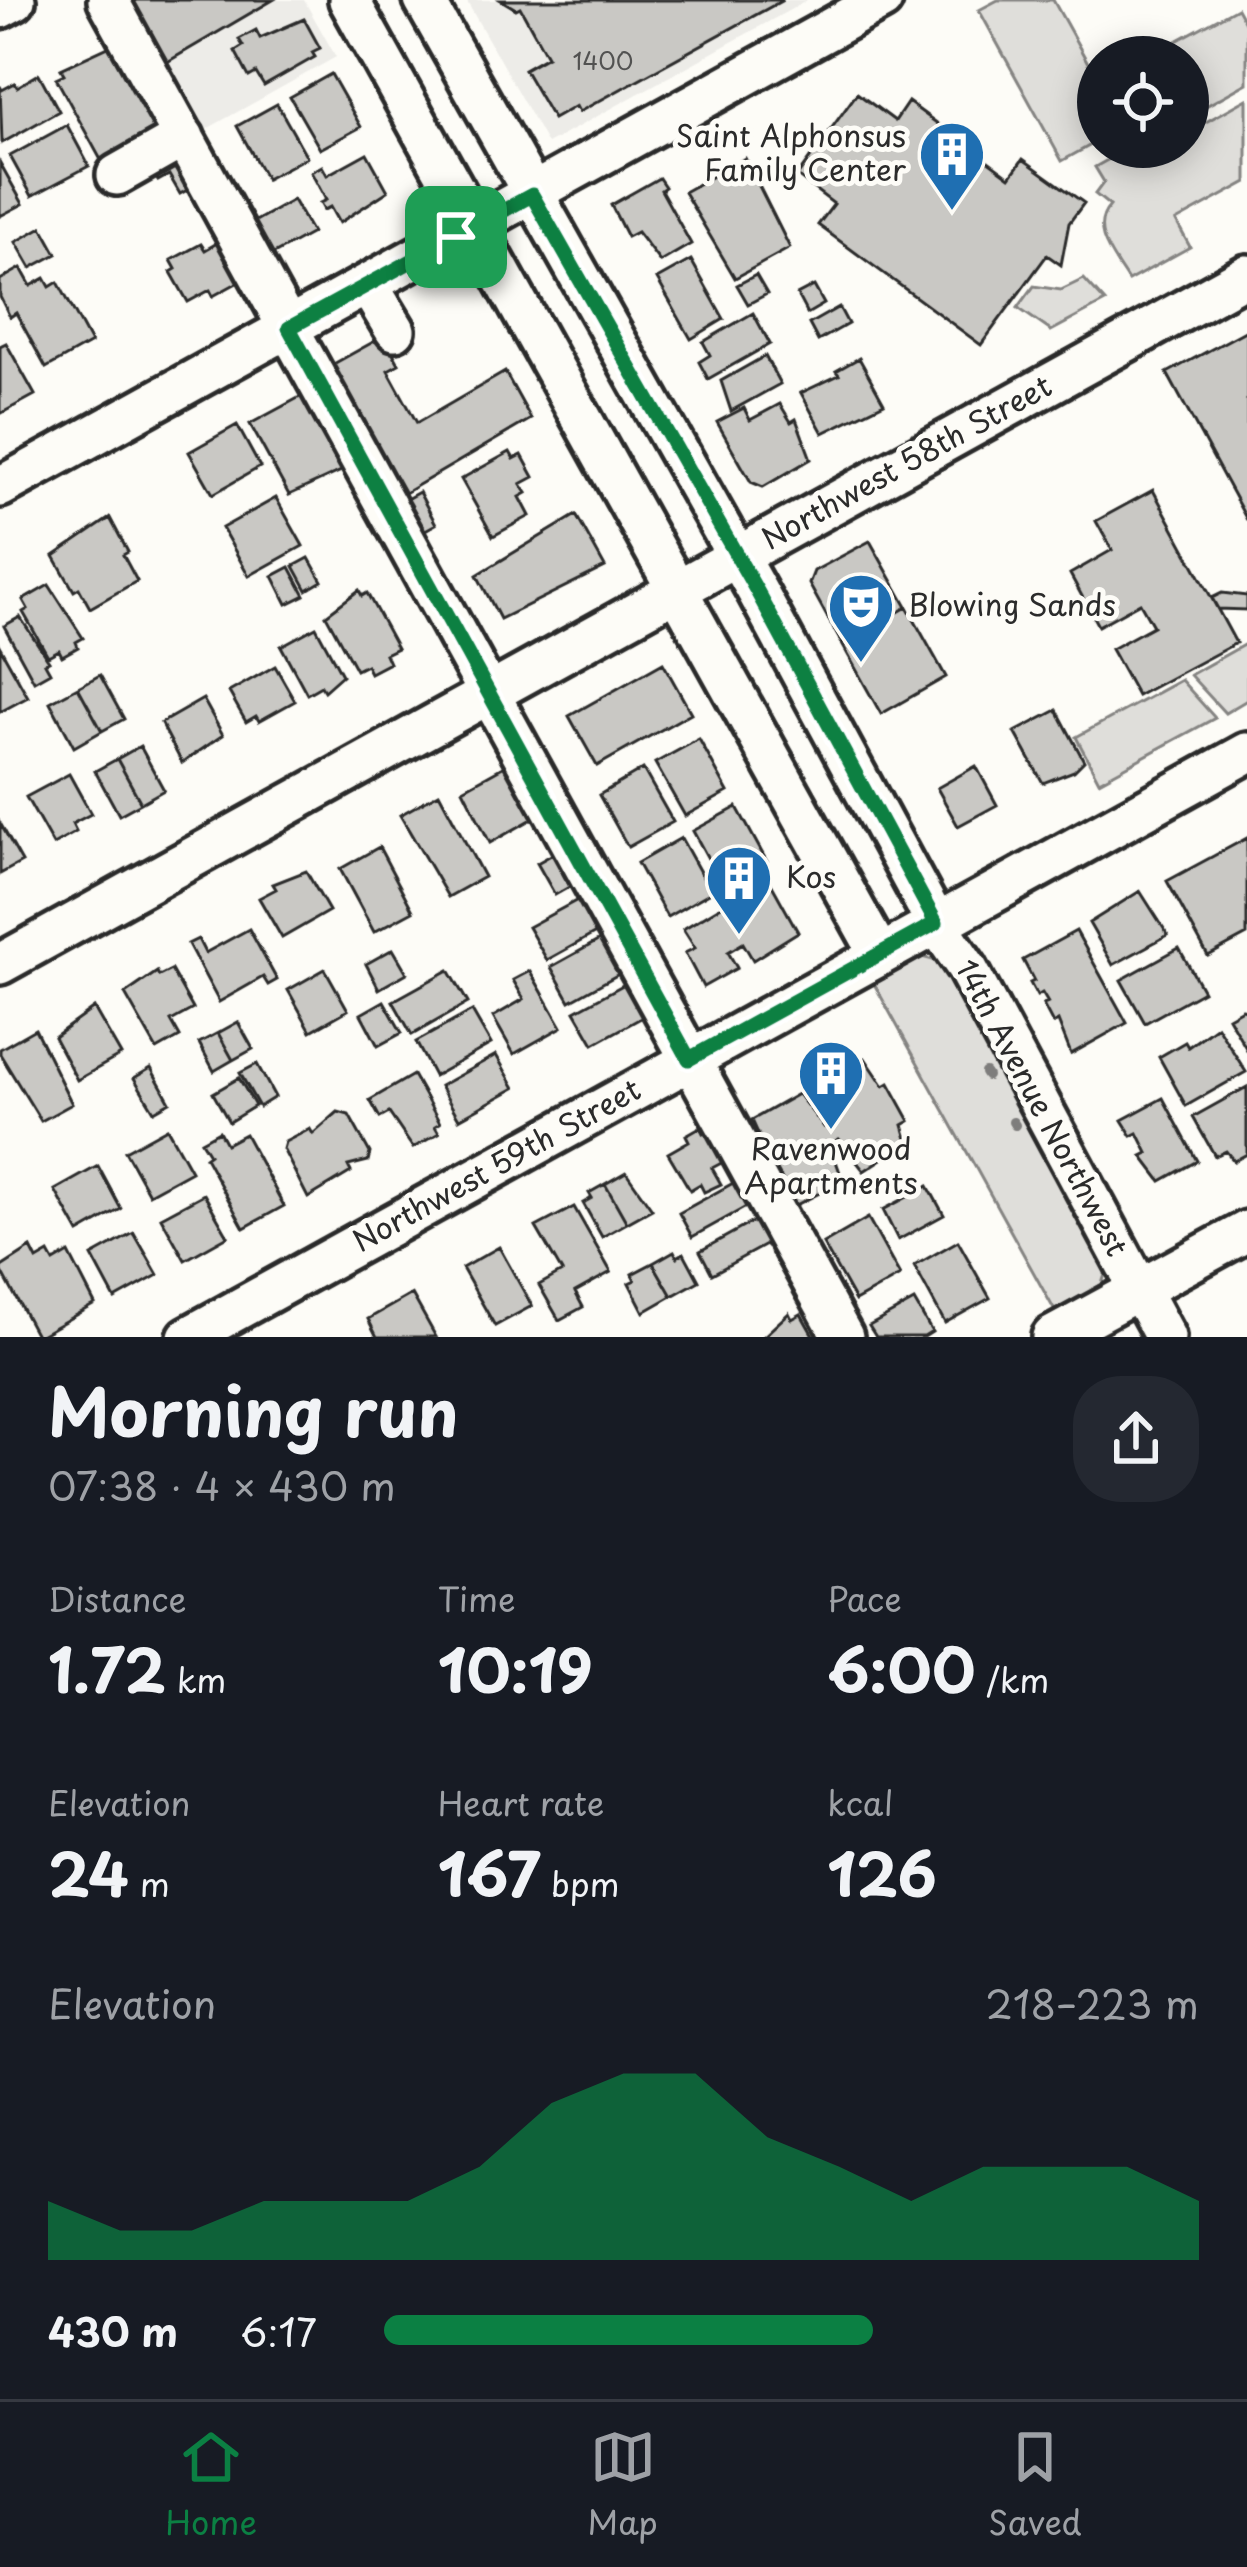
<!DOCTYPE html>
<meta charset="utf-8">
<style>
body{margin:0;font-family:"Playpen Sans",sans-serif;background:#242831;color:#f1f3f6;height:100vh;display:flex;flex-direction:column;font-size:45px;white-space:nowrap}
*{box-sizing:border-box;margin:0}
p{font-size:39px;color:#9ea1a6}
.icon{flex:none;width:66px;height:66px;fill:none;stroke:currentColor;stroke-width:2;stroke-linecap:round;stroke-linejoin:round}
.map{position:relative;height:1337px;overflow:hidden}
.details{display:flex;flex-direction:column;background:#171b24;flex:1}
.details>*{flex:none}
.fabs{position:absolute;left:1077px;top:36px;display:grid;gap:24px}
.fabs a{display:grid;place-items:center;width:132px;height:132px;border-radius:50%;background:#171b24;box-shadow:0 6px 30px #0003;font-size:60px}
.pin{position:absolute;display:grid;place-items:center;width:102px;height:102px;color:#fff;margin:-51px;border-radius:24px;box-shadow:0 6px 18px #0006}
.round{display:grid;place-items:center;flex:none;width:126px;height:126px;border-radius:48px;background:#242831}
.head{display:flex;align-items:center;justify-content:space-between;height:204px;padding:0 48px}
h1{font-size:66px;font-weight:700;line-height:90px}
.metrics{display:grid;grid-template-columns:repeat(3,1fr);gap:18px;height:204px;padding:12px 48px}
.metrics div{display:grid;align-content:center}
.metrics b{font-size:60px;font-weight:700}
.metrics small{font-size:33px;font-weight:400}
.metrics p{font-size:33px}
.chart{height:336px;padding:24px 48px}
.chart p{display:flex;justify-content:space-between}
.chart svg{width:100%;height:216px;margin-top:12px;fill:#0b8043;opacity:.7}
ul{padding:0 48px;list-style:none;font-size:39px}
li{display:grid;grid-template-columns:192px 144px 1fr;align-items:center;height:90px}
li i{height:30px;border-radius:15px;background:#0b8043}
.tabs{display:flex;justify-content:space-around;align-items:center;height:168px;border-top:3px solid #363941;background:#171b24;font-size:33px;color:#9ea1a6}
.tabs a{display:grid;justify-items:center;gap:6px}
.tabs .active{color:#0b8043}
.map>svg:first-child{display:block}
.built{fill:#edece8}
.green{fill:#dfdeda;stroke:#858482;stroke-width:3}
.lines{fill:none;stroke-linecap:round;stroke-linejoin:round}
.stream{stroke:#7e7d7b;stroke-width:10}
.building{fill:#c9c8c4;stroke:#2b2b2b;stroke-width:3}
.minor-casing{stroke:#2b2b2b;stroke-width:48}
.minor{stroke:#fdfcf7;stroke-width:39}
.route-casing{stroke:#fff;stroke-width:24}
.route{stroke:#0b8043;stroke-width:15}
.labels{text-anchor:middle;stroke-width:10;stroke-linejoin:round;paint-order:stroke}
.number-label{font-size:24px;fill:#525251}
.poi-label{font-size:30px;fill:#2b2b2b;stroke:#fdfcf7;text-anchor:start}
.street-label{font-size:30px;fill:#2b2b2b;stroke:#fdfcf7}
</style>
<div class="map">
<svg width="1247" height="1337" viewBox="0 0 1247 1337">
<rect width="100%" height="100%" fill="#fdfcf7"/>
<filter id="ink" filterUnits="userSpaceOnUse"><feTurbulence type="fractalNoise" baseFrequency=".00833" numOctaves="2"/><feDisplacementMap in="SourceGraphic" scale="24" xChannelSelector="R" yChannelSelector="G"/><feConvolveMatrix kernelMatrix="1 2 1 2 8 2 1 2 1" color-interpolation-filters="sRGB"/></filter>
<g filter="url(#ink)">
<path class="built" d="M118,0H304L336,57L180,144Z
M466,0H808L547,144Z"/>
<path class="green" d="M998,0H1053L1098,81V141L1062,161L979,10Z
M1237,8L1247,26V83L1188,116V57H1147Z
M1247,99V182L1176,221L1190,247L1128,281C1114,258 1088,230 1110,206L1095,194L1104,182L1095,167L1131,147L1141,158L1161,147H1188V132Z
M1084,279L1105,302L1051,331L1018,308L1034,286L1061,290Z
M1247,643V700L1225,713L1190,675Z
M1181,680L1215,718L1099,781L1076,737Z
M922,957L944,963L1109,1262L1102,1284L1056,1313L873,982Z"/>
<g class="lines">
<path class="stream" d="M985,1073L987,1076
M1013,1122L1015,1125"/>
</g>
<path class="building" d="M120,0H273L157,68Z
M501,0H783L579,112L576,106L553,119L524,69L547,56L520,7L516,9Z
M304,19L320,48L312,52L315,57L264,86L256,73L249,77L235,51L243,46L239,39L256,30L260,38Z
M117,43L162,126L101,160L56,78L64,74L61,69Z
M39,74L59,111L2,143L0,86L2,90L15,83L17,87Z
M331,74L361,127L320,149L290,97Z
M857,93L895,121L908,102L1010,177L1023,159L1084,203L1069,223L1061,265L1047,255L981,345L818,225L834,204L797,176Z
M277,104L307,157L266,179L237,126Z
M67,125L89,166L32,196L10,156Z
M179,148L200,183L180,194L169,175L158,181L149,165Z
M367,153L388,191L339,223L330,207L324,210L320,203L326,200L311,172L322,166L327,175Z
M745,158L790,248L735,278L684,192Z
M0,163L23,204L0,216Z
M659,178L665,187L661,190L691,244L660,262L637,232L627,237L611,205Z
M293,200L312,233L270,256L252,223Z
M42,227L57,254L31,268L16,242Z
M224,239L246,278L213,296L210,290L188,302L171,272L176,269L171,260L201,244L205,250Z
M691,260L724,319L691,339L657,279Z
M21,268L31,286L45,278L50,287L58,282L91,343L46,368L16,313L10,317L0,297V280Z
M756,275L767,294L748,304L737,285Z
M814,286L824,304L807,314L797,295Z
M839,307L848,324L818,341L809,324Z
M753,313L770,344L708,379L699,362L710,355L703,342Z
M1247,330V520L1167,373Z
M384,336L399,364L388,370L417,423L505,372L531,419L398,497L328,367Z
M6,343L35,395L0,414V346Z
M765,356L780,384L731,411L721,381Z
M859,358L884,403L823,433L801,393L839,375L836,371Z
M313,390L354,465L289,495L250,424Z
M780,404L791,422L796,419L811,459L763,487L751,482L717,422L744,408L750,420Z
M237,425L260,467L213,494L189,452Z
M510,452L514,459L522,455L534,477L521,484L527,493L520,497L530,516L493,536L461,479Z
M1153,490L1236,643L1137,696L1111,649L1153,626L1140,603L1098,626L1070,574L1112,550L1096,521Z
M419,492L436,524L418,534L401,502Z
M276,498L303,546L249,576L222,528Z
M576,515L605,567L500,619L477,575Z
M110,518L128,552L123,555L137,581L90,608L79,588L74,591L54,556Z
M870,541L907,607L842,644L809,584L814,571Z
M309,558L322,581L307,590L294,566Z
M290,567L305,595L287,604L273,576Z
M49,585L83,638L76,642L78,647L62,656L59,650L48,656L23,612L28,609L23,600Z
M359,590L362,596L367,593L397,648L385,654L389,663L370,673L366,665L356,670L326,615Z
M1222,593L1247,596V610L1218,609L1212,598Z
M907,607L946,677L881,714L842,644Z
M20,617L49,661L45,663L50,672L34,681L4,626Z
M316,627L342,675L324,691L321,686L307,694L281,646Z
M0,647L28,697L0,712Z
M663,663L691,713L597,766L569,716Z
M275,666L295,701L259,721L256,716L246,722L229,692Z
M100,675L124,719L102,731L78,687Z
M78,687L102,731L74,747L50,702Z
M203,699L223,735L182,763L161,723Z
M1057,710L1084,761L1074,771L1043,783L1015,732Z
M699,739L728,792L685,816L655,763Z
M140,746L164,790L141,803L117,759Z
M117,759L141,803L119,815L95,771Z
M510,763L541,814L490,843L463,789Z
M976,766L997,805L958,826L937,788Z
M643,769L673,822L628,847L599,795Z
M69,774L91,814L72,824L76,832L53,845L26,797Z
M439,793L484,877L448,897L400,815Z
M737,807L767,862L723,886L693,831Z
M0,823L22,862L0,874Z
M681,838L711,892L667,917L637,863Z
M1247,838V935L1208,956L1167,881Z
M567,846L585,878L555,895L537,863Z
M379,847L413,911L374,932L340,869Z
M306,871L329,911L282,938L259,898L276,889L273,884Z
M768,878L798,932L753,960L743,943L728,952L737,968L703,987L685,953L695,948L683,929Z
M1140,891L1168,935L1113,965L1089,923Z
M585,896L603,929L547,960L528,927Z
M249,929L277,980L268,985L263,977L219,1002L188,944L198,939L205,953Z
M1076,931L1127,1023L1071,1054L1058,1021L1053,1024L1043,1005L1048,1003L1042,993L1037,996L1030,983L1034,981L1023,960Z
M607,936L626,970L570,1001L551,967Z
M1179,948L1203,991L1145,1023L1121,980Z
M393,949L407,973L379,989L366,964Z
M325,969L348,1010L311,1031L288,990Z
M171,970L193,1009L171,1021L180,1037L157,1050L125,994L157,972L159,976Z
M449,970L468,1003L412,1035L393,1001Z
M530,971L562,1027L514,1054L493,1017L524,999L513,980Z
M632,980L650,1013L594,1044L575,1011Z
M384,1001L402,1033L378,1046L361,1014Z
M94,1008L121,1055L77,1080L54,1037Z
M1242,1009L1247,1010V1050L1228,1017Z
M472,1011L491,1044L434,1076L416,1042Z
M238,1022L253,1049L233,1060L218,1033Z
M1217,1026L1246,1072L1186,1106L1159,1057L1185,1042L1188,1047Z
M35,1029L72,1104L41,1121L0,1054V1049Z
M218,1033L233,1060L214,1071L199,1043Z
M496,1055L515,1088L459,1119L440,1086Z
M865,1058L884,1086L889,1083L910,1121L903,1125L908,1142L864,1171L839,1139L830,1144L843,1181L794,1206L758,1153L765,1149L752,1120L798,1094L824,1127L834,1121L820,1083Z
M257,1064L275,1097L259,1107L240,1073Z
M151,1068L170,1102L154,1111L134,1078Z
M413,1075L440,1123L435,1126L439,1133L413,1148L389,1113L380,1118L370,1100Z
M239,1078L255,1106L229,1122L213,1093Z
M1247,1087V1154L1234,1161L1226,1151L1215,1156L1193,1117Z
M1163,1098L1197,1161L1161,1181L1142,1156L1148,1153L1138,1133L1132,1136L1122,1120Z
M338,1112L349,1115L370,1153L368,1161L348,1166L351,1172L308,1198L283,1149L285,1142L310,1129L313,1134Z
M700,1127L703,1133L714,1127L731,1158L712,1168L721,1184L704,1192L700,1184L690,1190L668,1153L689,1141L686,1135Z
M167,1128L191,1171L149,1194L125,1151Z
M219,1131L226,1144L245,1134L284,1206L244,1228L205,1157L209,1154L201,1141Z
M98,1166L121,1209L79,1233L55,1190Z
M626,1172L652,1209L627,1223L605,1184Z
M735,1182L748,1206L692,1237L679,1213Z
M605,1184L627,1223L602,1237L583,1203L592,1198L589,1193Z
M928,1186L944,1215L898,1240L883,1210Z
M204,1194L228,1236L185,1260L161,1217Z
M574,1207L611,1272L575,1292L583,1307L559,1320L539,1285L562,1272L536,1227Z
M868,1218L900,1276L855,1301L823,1244Z
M756,1220L769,1243L712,1274L700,1251Z
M134,1233L158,1275L115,1299L92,1256Z
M958,1241L990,1298L945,1323L914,1266Z
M499,1247L532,1306L495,1326L462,1268Z
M31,1248L37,1260L49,1253L54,1262L69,1253L95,1304L37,1337L0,1268Z
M674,1251L677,1257L684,1253L699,1281L672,1296L653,1263Z
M653,1263L672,1296L644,1312L629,1283L635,1280L632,1274Z
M412,1294L436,1337H377L368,1319Z
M914,1301L932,1332L924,1337H876L869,1326Z
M789,1313L792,1319L801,1314L814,1337H763Z"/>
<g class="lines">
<defs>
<path id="minor" d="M108,0L843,1337
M349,0L879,953
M424,0L758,593L936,923L967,968L1165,1337
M0,8L15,0
M117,175L184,137
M368,285L395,330
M0,487L882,0
M0,964L1247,275
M188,1337L1247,753
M1052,1337L1247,1231"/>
</defs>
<use href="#minor" class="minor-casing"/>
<use href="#minor" class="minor"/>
</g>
</g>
<g class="lines" filter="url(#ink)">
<defs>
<path id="route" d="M532,195L758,593L936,923L689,1059L289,328Z"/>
</defs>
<use href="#route" class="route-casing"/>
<use href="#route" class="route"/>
</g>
<defs>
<symbol id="building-pin" viewBox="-11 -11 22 30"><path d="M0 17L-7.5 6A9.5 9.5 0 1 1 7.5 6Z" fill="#1f6fb2" stroke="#fdfcf7"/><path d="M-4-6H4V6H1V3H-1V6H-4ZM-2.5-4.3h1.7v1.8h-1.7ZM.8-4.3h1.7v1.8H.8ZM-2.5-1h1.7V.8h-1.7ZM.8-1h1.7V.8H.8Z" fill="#fff"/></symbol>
<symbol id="theatre-pin" viewBox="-11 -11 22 30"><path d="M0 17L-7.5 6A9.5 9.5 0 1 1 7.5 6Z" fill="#1f6fb2" stroke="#fdfcf7"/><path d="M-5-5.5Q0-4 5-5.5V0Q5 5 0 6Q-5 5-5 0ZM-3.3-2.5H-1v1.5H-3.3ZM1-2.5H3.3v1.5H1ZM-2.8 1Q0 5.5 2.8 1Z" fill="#fff"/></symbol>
</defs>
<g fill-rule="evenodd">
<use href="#building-pin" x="914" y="116" width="76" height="104"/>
<use href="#theatre-pin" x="823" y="568" width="76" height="104"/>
<use href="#building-pin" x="701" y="840" width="76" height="104"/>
<use href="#building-pin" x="793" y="1035" width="76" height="104"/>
</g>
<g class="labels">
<g class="number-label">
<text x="603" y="70">1400</text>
</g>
<g class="poi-label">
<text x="906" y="147" text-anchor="end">Saint Alphonsus<tspan x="906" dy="34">Family Center</tspan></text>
<text x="908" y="616">Blowing Sands</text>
<text x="786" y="888">Kos</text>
<text x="831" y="1160" text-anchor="middle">Ravenwood<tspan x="831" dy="34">Apartments</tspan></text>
</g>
<g class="street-label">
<text transform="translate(907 463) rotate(-29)" y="10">Northwest 58th Street</text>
<text transform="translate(1041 1108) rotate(62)" y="10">14th Avenue Northwest</text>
<text transform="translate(497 1166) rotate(-29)" y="10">Northwest 59th Street</text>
</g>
</g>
</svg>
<div class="fabs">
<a><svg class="icon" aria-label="locate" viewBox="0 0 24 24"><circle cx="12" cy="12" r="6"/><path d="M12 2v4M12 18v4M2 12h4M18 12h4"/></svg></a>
</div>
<div class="pin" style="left:456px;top:237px;background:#1e9e55"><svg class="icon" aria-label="arrive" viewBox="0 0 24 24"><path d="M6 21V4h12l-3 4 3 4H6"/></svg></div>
</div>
<section class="details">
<div class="head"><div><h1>Morning run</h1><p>07:38 · 4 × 430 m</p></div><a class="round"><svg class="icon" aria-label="share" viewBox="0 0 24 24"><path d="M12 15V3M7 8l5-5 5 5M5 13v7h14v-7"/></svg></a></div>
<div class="metrics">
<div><p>Distance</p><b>1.72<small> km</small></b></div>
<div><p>Time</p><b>10:19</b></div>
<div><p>Pace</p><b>6:00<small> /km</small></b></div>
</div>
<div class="metrics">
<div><p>Elevation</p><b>24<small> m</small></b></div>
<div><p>Heart rate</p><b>167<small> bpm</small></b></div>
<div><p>kcal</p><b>126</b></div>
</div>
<div class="chart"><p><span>Elevation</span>218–223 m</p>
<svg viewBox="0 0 160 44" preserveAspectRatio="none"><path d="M0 44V32L10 38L20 38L30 32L40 32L50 32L60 25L70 12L80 6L90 6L100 19L110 25L120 32L130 25L140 25L150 25L160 32V44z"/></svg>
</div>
<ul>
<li><b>430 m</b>6:17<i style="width:60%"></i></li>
</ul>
</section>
<nav class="tabs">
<a class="active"><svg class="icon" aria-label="home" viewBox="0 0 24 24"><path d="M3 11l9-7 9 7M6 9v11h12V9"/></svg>Home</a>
<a><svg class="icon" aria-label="map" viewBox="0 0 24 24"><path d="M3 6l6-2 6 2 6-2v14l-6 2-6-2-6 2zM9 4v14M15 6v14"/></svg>Map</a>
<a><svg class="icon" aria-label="saved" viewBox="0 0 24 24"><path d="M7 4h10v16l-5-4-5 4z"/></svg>Saved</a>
</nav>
